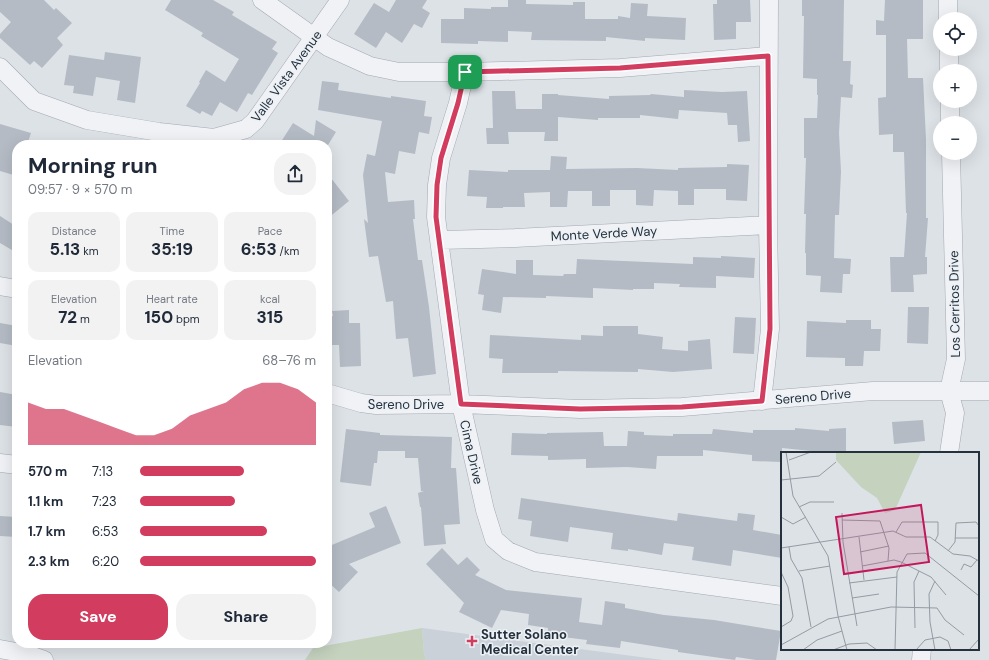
<!DOCTYPE html>
<meta charset="utf-8">
<style>
body{margin:0;font-family:"DM Sans",sans-serif;background:#f2f2f3;color:#1f2937;height:100vh;display:flex;flex-direction:column;font-size:15px;white-space:nowrap}
*{box-sizing:border-box;margin:0}
p{font-size:13px;color:#747a83}
.icon{flex:none;width:22px;height:22px;fill:none;stroke:currentColor;stroke-width:2;stroke-linecap:round;stroke-linejoin:round}
.map{position:relative;flex:1;overflow:hidden}
.side{position:absolute;left:12px;top:140px;width:320px;height:508px;display:flex;flex-direction:column;background:#fff;border-radius:16px;box-shadow:0 4px 16px #0002}
.side>*{flex:none}
.fabs{position:absolute;left:933px;top:12px;display:grid;gap:8px}
.fabs a{display:grid;place-items:center;width:44px;height:44px;border-radius:50%;background:#fff;box-shadow:0 4px 16px #0002;font-size:20px}
.pin{position:absolute;display:grid;place-items:center;width:34px;height:34px;color:#fff;margin:-17px;border-radius:8px;box-shadow:0 2px 6px #0006}
.round{display:grid;place-items:center;flex:none;width:42px;height:42px;border-radius:16px;background:#f2f2f3}
.head{display:flex;align-items:center;justify-content:space-between;height:68px;padding:0 16px}
h1{font-size:22px;font-weight:700;line-height:30px}
.figures{display:grid;grid-template-columns:repeat(3,1fr);gap:6px;height:68px;padding:4px 16px}
.figures div{display:grid;align-content:center;border-radius:10px;background:#f2f2f3;text-align:center}
.figures b{font-size:17px;font-weight:700}
.figures small{font-size:11px;font-weight:400}
.figures p{font-size:11px}
.chart{height:112px;padding:8px 16px}
.chart p{display:flex;justify-content:space-between}
.chart svg{width:100%;height:72px;margin-top:4px;fill:#d23c5e;opacity:.7}
.primary-button{display:flex;gap:8px;margin-top:auto;padding:8px 16px}
.primary-button a{flex:1;height:46px;border-radius:16px;background:#d23c5e;color:#fff;font-size:16px;font-weight:700;line-height:46px;text-align:center}
.primary-button a+a{background:#f2f2f3;color:#1f2937}
ul{padding:0 16px;list-style:none;font-size:13px}
li{display:grid;grid-template-columns:64px 48px 1fr;align-items:center;height:30px}
li i{height:10px;border-radius:5px;background:#d23c5e}
.map>svg:first-child{display:block}
.built{fill:#cbd1d9}
.park{fill:#c4d2be}
.building{fill:#b4bbc4}
.lines{fill:none;stroke-linecap:round;stroke-linejoin:round}
.minor-casing{stroke:#a2a9b1;stroke-width:19}
.minor{stroke:#f0f2f6;stroke-width:18}
.route-casing{stroke:#fff;stroke-width:8}
.route{stroke:#d23c5e;stroke-width:5}
.poi-dot{fill:#d23c5e;stroke:#ecf1f5;stroke-width:1.5}
.labels{text-anchor:middle;stroke-width:3;stroke-linejoin:round;paint-order:stroke}
.street-label{font-size:13px;fill:#26313e;stroke:#ecf1f5}
.poi-label{font-size:13px;font-weight:bold;fill:#26313e;stroke:#ecf1f5;text-anchor:start}
.inset-road{fill:none;stroke:#949ba3;stroke-width:1}
.view{fill:#c2185b;fill-opacity:0.15;stroke:#c2185b;stroke-width:2}
.inset-edge{fill:none;stroke:#26313e;stroke-width:2}
</style>
<div class="map">
<svg width="989" height="660" viewBox="0 0 989 660">
<rect width="100%" height="100%" fill="#dde2e7"/>
<path class="built" d="M422,628L663,660H426L424,654Z"/>
<path class="park" d="M422,628L424,654L426,660H305L313,648Z"/>
<path class="building" d="M0,0H44L54,10L56,8L72,23L57,38L63,45L42,68L34,61L30,65L0,38V34L11,22L0,12Z
M171,0H213L234,12L232,15L277,42L272,49L278,53L252,95L248,93L237,112L220,102L212,116L202,111L200,114L186,106L200,83L199,82L206,70L225,82L239,59L201,36L203,33L165,10Z
M396,0H427L422,8L430,13L422,28L414,24L402,43L386,32L376,48L354,34L374,3L389,12Z
M508,0H526V4L573,5V2H585V19H618V16L630,18L631,3L648,4L647,16L686,18L685,40L645,38V41L606,37V41L531,40L532,32L508,31V42L478,41V44L441,43V19H464V8L491,9V7H508Z
M717,0H750L751,22H736V39L714,40L713,4H717Z
M802,0H844L843,61H851L850,84L853,85L852,98L841,97L839,133L841,172L839,215H835L834,258L851,259L850,274H843L842,293L820,292L821,276L806,275V253H805L806,214H804L806,158H804V118H817L818,95H817V79L803,78L804,16H802Z
M885,0H923V39H907L908,78H923L926,140V218H928L925,257H927V274L913,275L914,292H891L890,257H904L907,213H906L904,152H893V134L879,135L878,98L886,97V35H876V20L884,21Z
M105,52L141,57L135,103L117,100L120,81L96,77L93,96L73,93L74,86L64,85L69,55L104,60Z
M322,81L339,83L338,90L391,98V96L426,101L424,116L432,117L429,134L419,132L415,154L399,151L395,174L385,172L388,202L414,200L415,219H413L418,260H422L429,307L436,374L413,377L408,338L396,339L393,301L386,302L378,256L369,257L364,219L368,223L363,175L367,154L375,156L382,121L318,110Z
M684,90L722,92L747,91L750,141L738,142L737,125H728L727,113L679,110L678,119L640,115V118H598V120L558,117V141H544L545,132H508L509,144H487L486,128H493L492,91H515L516,109H542V94H558V95L609,99V96L650,95L651,94L684,97Z
M316,120L336,132L328,145H279L293,123L314,136Z
M0,124L31,133L27,145H17V176L0,171Z
M551,156L567,157L566,169L637,168L678,170V168L727,167V164L749,165L747,201L726,200V189H694V205H678V191L654,190L653,206L636,205V190H610V206H592V191H568L567,207H550V192L524,193L525,207H503V208H486L487,197L467,196L469,170L508,172V170H550Z
M327,173L349,201L327,219Z
M0,216L17,227V253L0,243Z
M721,256L755,258L754,278L716,276V288L679,287L680,284L654,283V289H633V290L593,288V298L546,296V298L503,297L501,313L482,310L484,295L478,294L482,269L516,274V260H533V275L563,276L564,274H576L577,259L693,264V257L721,258Z
M908,307H929L928,344L907,343Z
M349,310V323H360L361,366L340,367L339,345H327V316H333L332,311Z
M735,317L756,318L754,354L733,353Z
M846,320H871V329H881L880,351H864L863,366H845V358L806,357L807,321L846,323Z
M0,323L17,326V346L0,343Z
M603,326H638V334L663,337L662,349L688,351V341L710,339L712,369L673,372L638,369V372L558,371V373H502L503,359L489,358L490,335L581,340V335L603,336Z
M0,392L17,395V427L0,425Z
M923,420L925,441L894,444L892,422Z
M795,428L829,431V429L846,428V453H830L782,448V462L752,461V455L703,450V456H657L656,469L627,467L586,468V459L548,460V456L511,455L512,433L547,434V433L603,432L604,446H627L628,431L644,432V435L673,436V434H712L713,429L753,433V430H795Z
M346,429L380,433V435L452,437L451,468H456L460,524L444,525L446,544L424,546L421,507H420L418,493L424,491H421L418,458H405V451H378L377,463H374L371,486L340,482Z
M521,498L677,521L678,513L737,521L738,513L755,515L753,530L782,535V558L733,550L731,566L692,560L694,547L664,543L662,555L628,549V551L611,549L613,533L570,527L568,542L530,536L532,521L518,519Z
M386,506L401,543L349,564L358,572L339,592L327,581V547L375,527L369,513Z
M0,516L17,517V537L0,536Z
M442,548L458,565L467,557L480,570L475,575L506,590L582,598L579,622L602,625L605,601L625,604V608L664,615L714,620L781,631L776,660H756L736,657L735,660L678,652V650L621,641L620,648L586,644L587,640L547,635L548,628L528,625L529,614L501,610L492,628L459,612L464,603L426,564Z"/>
<g class="lines">
<defs>
<path id="minor" d="M262,0L328,47L370,66L399,72H465L620,68L768,56
M948,0V19
M949,49V71
M0,67L34,101L87,120L159,132L214,138L246,129L255,121L340,0
M465,72L458,103L441,158L437,185L436,217L461,404L485,510L494,539L508,551L535,562L782,596
M950,101V123
M440,240L515,238L768,225
M0,286L17,289
M327,393L361,403L376,405L461,404L580,409L682,407L873,391H989
M762,401L770,329L768,225L769,0
M949,453L955,413L949,391L956,359L951,153
M0,463L17,465
M0,649L27,654L44,660
M921,660L922,649"/>
</defs>
<use href="#minor" class="minor-casing"/>
<use href="#minor" class="minor"/>
</g>
<g class="lines">
<defs>
<path id="route" d="M768,56L770,329L762,401L682,407L580,409L461,404L436,217L437,185L441,158L458,103L465,72L620,68Z"/>
</defs>
<use href="#route" class="route-casing"/>
<use href="#route" class="route"/>
</g>
<path class="poi-dot" d="M470 635h4v4h4v4h-4v4h-4v-4h-4v-4h4z"/>
<g class="labels">
<g class="street-label">
<text transform="translate(286 76) rotate(-54)" y="5">Valle Vista Avenue</text>
<text transform="translate(604 233) rotate(-3)" y="5">Monte Verde Way</text>
<text transform="translate(954 304) rotate(-91)" y="5">Los Cerritos Drive</text>
<text transform="translate(813 396) rotate(-5)" y="5">Sereno Drive</text>
<text x="406" y="409">Sereno Drive</text>
<text transform="translate(472 452) rotate(77)" y="5">Cima Drive</text>
</g>
<g class="poi-label">
<text x="481" y="639">Sutter Solano<tspan x="481" dy="15">Medical Center</tspan></text>
</g>
</g>
<g transform="translate(781 452)">
<rect width="198" height="198" fill="#dde2e7"/>
<path d="M55,0H140L114,58L104,61L96,46L80,35L55,8Z" fill="#c4d2be"/>
<path class="inset-road" d="M5,0L12,44L47,104L57,164L66,198M8,8L30,0M0,28L38,24L55,10M18,55L29,50H53M61,61L62,90L76,174M0,65L12,72L25,65M61,68L99,69L108,96L107,109M115,80L121,70H157V83L154,89M78,85L83,128M174,86H198M8,95L10,107L21,126L30,175M0,96L112,79L125,85H149L172,102L189,104L198,109M167,99L174,90L175,71L195,70L198,74M79,100L108,94M81,114L113,108L120,110L150,125L165,143M180,118L183,112L190,115L196,108M18,119L49,114M0,120L7,135L12,164L10,169L0,175M68,131L116,125M71,146L98,142M134,176L133,130L138,119M0,193L47,167L110,155L156,156L164,168L183,183M22,198L36,188L61,179M52,198L68,192L86,191L96,198M114,198L116,120L126,102L144,101L198,144M135,198L144,188L159,185L167,189L170,198M154,198L149,170L148,142L154,129M188,198L198,187"/>
<path class="view" d="M140,53L148,110L63,122L55,65Z"/>
<rect width="198" height="198" class="inset-edge"/>
</g>
</svg>
<div class="fabs">
<a><svg class="icon" aria-label="locate" viewBox="0 0 24 24"><circle cx="12" cy="12" r="6"/><path d="M12 2v4M12 18v4M2 12h4M18 12h4"/></svg></a>
<a>+</a>
<a>−</a>
</div>
<div class="pin" style="left:465px;top:72px;background:#1e9e55"><svg class="icon" aria-label="arrive" viewBox="0 0 24 24"><path d="M6 21V4h12l-3 4 3 4H6"/></svg></div>
<section class="side">
<div class="head"><div><h1>Morning run</h1><p>09:57 · 9 × 570 m</p></div><a class="round"><svg class="icon" aria-label="share" viewBox="0 0 24 24"><path d="M12 15V3M7 8l5-5 5 5M5 13v7h14v-7"/></svg></a></div>
<div class="figures">
<div><p>Distance</p><b>5.13<small> km</small></b></div>
<div><p>Time</p><b>35:19</b></div>
<div><p>Pace</p><b>6:53<small> /km</small></b></div>
</div>
<div class="figures">
<div><p>Elevation</p><b>72<small> m</small></b></div>
<div><p>Heart rate</p><b>150<small> bpm</small></b></div>
<div><p>kcal</p><b>315</b></div>
</div>
<div class="chart"><p><span>Elevation</span>68–76 m</p>
<svg viewBox="0 0 160 44" preserveAspectRatio="none"><path d="M0 44V18L10 22L20 22L30 26L40 30L50 34L60 38L70 38L80 34L90 26L100 22L110 18L120 10L130 6L140 6L150 10L160 18V44z"/></svg>
</div>
<ul>
<li><b>570 m</b>7:13<i style="width:59%"></i></li>
<li><b>1.1 km</b>7:23<i style="width:54%"></i></li>
<li><b>1.7 km</b>6:53<i style="width:72%"></i></li>
<li><b>2.3 km</b>6:20<i style="width:100%"></i></li>
</ul>
<div class="primary-button"><a>Save</a><a>Share</a></div>
</section>
</div>
